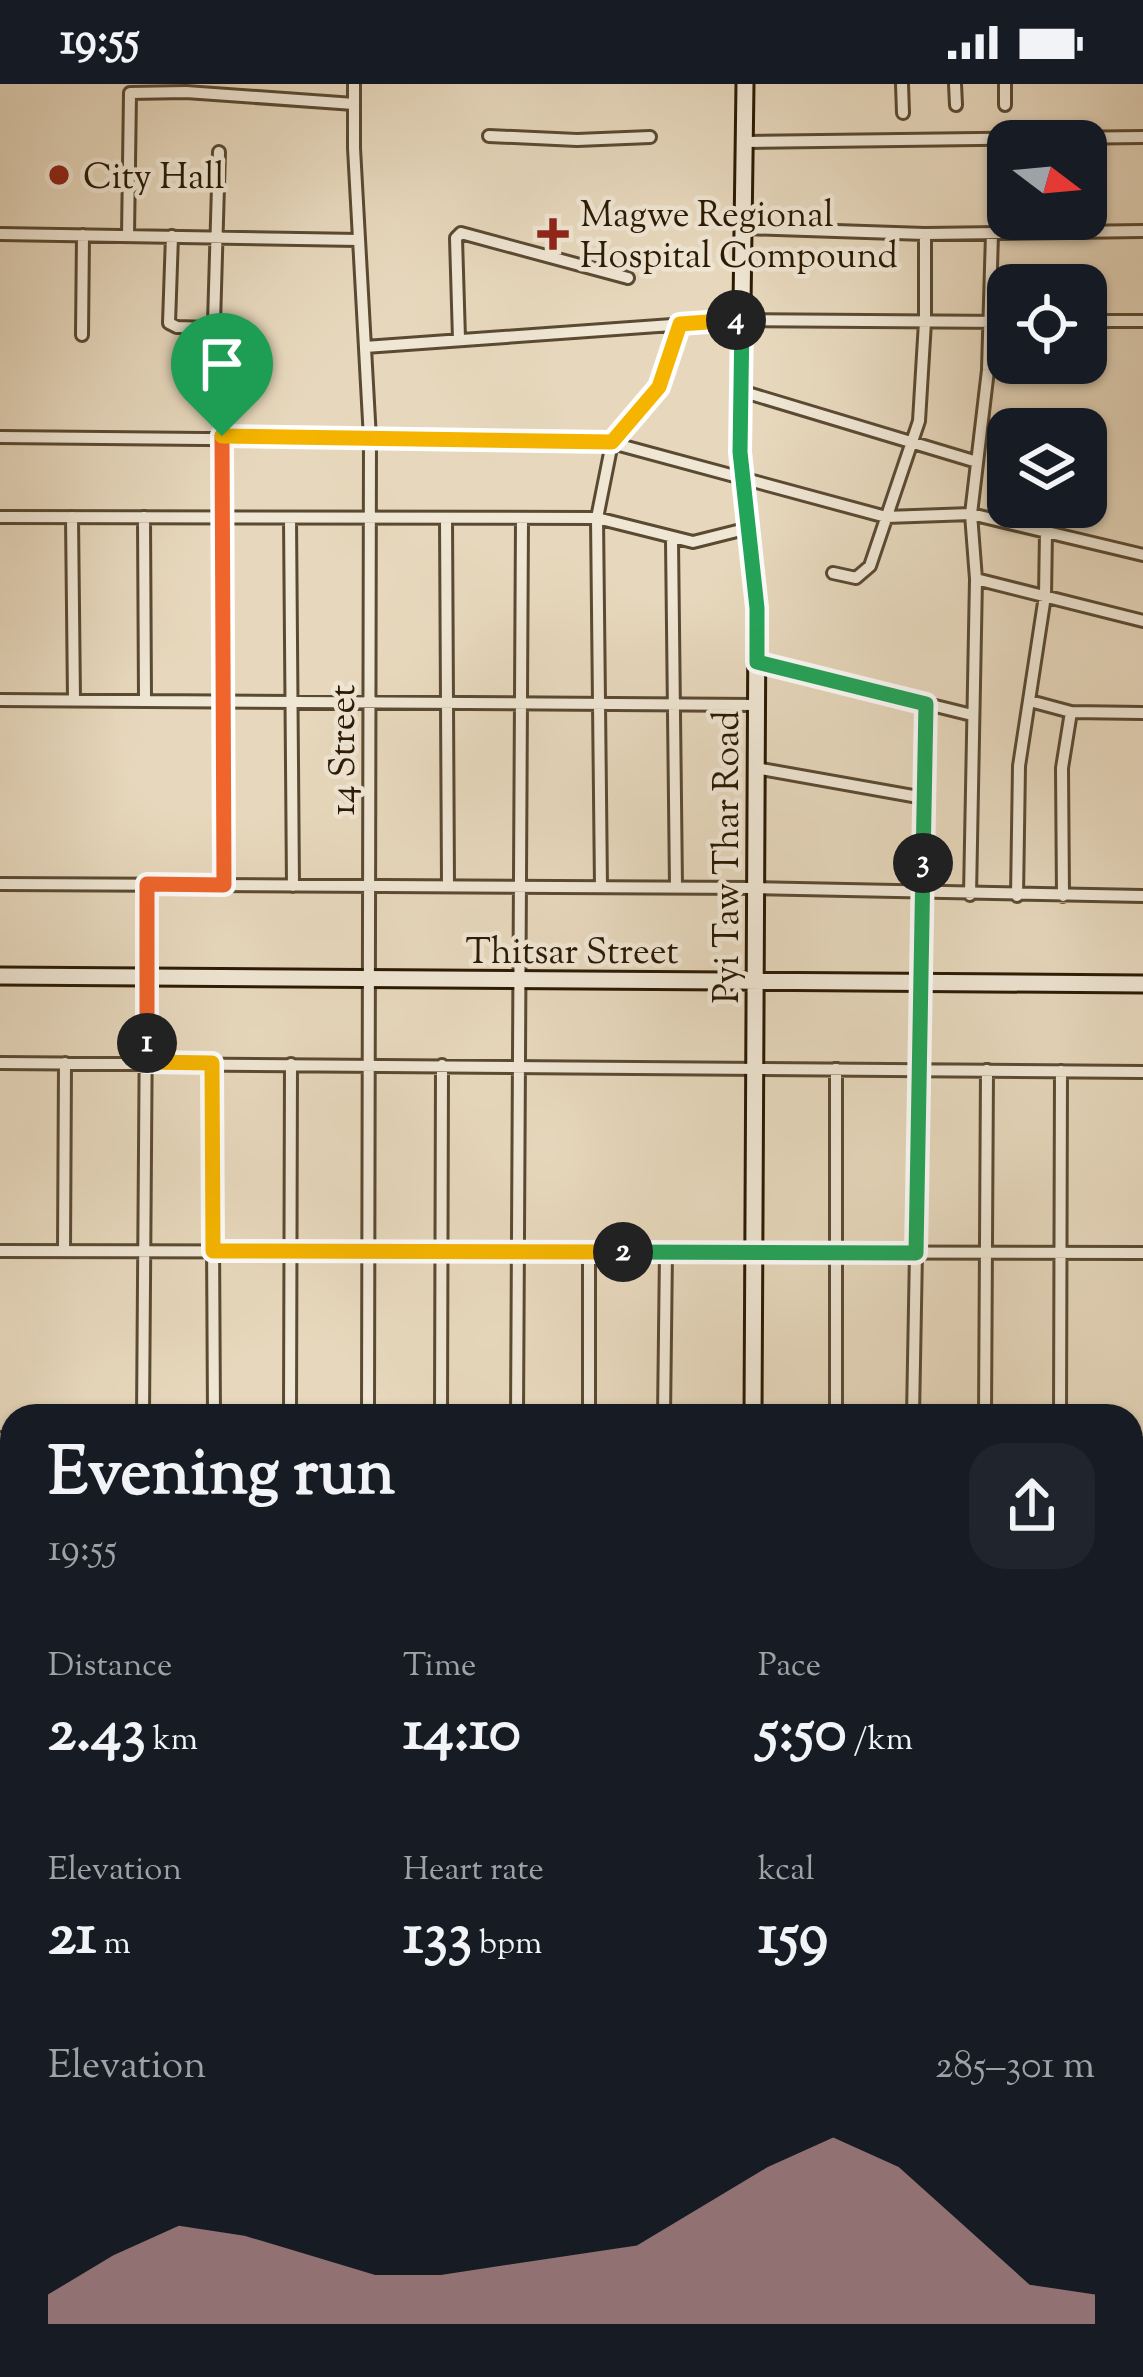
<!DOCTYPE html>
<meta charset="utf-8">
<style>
body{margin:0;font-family:"Sorts Mill Goudy",serif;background:#20242c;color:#f1f3f6;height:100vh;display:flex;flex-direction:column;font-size:45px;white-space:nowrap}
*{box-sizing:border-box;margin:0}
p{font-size:39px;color:#9ea1a6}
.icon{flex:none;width:66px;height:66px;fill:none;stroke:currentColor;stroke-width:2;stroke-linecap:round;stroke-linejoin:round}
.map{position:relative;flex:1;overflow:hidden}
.details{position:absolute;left:0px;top:1320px;width:1143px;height:975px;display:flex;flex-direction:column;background:#171b24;border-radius:36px 36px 0 0;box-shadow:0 3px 9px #0004}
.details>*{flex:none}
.needle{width:78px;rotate:106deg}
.fabs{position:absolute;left:987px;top:36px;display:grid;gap:24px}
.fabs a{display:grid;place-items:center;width:120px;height:120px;border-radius:24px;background:#171b24;box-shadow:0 3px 9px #0004;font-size:60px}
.pin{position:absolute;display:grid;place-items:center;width:102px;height:102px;color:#fff;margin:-123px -51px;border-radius:50% 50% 50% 0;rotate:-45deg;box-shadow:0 0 12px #0007}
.pin .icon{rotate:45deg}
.km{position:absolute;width:60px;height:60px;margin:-30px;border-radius:50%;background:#222;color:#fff;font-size:33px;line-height:60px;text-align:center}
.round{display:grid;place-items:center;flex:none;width:126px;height:126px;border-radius:36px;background:#20242c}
.head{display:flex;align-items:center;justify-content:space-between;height:204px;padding:0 48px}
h1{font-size:66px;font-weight:700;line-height:90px}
.figures{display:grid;grid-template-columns:repeat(3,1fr);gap:18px;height:204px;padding:12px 48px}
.figures div{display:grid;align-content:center}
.figures b{font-size:60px;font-weight:700}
.figures small{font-size:33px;font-weight:400}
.figures p{font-size:33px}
.chart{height:336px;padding:24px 48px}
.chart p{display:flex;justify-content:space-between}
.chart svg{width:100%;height:216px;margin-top:12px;fill:#c59692;opacity:.7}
.status{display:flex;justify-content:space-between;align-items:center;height:84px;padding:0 60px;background:#171b24;direction:ltr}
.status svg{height:33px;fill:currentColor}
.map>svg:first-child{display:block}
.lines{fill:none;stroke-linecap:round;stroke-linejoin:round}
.street-casing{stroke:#5a4a32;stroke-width:16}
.secondary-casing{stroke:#2b1a03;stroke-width:21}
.street{stroke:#efe6d4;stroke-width:10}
.secondary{stroke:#efe6d4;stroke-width:15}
.split-1-casing{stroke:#fff;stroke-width:24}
.split-2-casing{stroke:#fff;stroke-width:24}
.split-3-casing{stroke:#fff;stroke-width:24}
.split-4-casing{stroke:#fff;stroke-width:24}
.split-5-casing{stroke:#fff;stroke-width:24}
.split-1{stroke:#f0652b;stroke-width:15}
.split-2{stroke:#f5b400;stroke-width:15}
.split-3{stroke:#22a559;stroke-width:15}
.split-4{stroke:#22a559;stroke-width:15}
.split-5{stroke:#f5b400;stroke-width:15}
.poi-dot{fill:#8f2418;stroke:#efe6d4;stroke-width:4.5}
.labels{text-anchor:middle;stroke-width:9;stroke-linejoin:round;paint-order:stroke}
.poi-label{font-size:36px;fill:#2b1a03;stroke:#efe6d4;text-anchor:start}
.street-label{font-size:36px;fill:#2b1a03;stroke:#efe6d4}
</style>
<div class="status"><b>19:55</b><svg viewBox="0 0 49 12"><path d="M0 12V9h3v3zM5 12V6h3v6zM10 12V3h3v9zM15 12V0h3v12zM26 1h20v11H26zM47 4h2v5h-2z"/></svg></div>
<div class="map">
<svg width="1143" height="2293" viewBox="0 0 1143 2293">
<rect width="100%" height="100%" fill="#e7d8bd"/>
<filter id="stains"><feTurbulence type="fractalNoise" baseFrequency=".00167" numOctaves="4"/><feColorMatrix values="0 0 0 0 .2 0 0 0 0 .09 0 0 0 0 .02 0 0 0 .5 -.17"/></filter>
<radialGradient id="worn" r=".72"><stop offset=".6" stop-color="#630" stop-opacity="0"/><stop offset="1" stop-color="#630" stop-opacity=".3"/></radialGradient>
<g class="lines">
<defs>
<path id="street" d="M354,0V64L370,355L368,1332
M902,0L903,29
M955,0L956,21
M1005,0V21
M489,52L577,56L650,53
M745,58L1143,53
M744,144L925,150L1143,147
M0,150L359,156
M128,152L130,9L186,8L354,20
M172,152L169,239L177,243L209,244L214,239L219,68
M1086,237H1143
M82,251L83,151
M459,255L456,154L461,149L628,194
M365,263L742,236L1008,238
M741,307L977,378
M222,352L224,801
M0,353L612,359L886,433L971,430L1143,471
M0,433L597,434L693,458L749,444
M72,433L74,616
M144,433L145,617
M290,434L293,802
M446,434L448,802
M672,456L676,803
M833,489L856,494L870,482L919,337L925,238V150
M976,495L1143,537
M757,578L972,631
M0,616L756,621
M1030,617L1071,628L1143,629
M756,684L924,714
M0,800L755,804L1143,812
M601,803L597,434L612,359L659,303L680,240
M970,811L976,495L971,430L988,286L992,150
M1017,812L1019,682L1045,512L1046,448
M1063,812L1062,684L1071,628
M0,979L1143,988
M212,979L214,1332
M836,985V1332
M0,1167L1143,1169
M64,1167L65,979
M589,1168V1332
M143,1332L147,800
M290,1332L291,980
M441,1332L442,981
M517,1332L522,435
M664,1332L666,1168
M913,1332L926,621
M985,1332L987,986
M1060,1332L1061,987
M0,1354H12
M1131,1360H1143
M0,1547H12
M1131,1550H1143
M0,1738H12
M1131,1740H1143
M0,1905H12
M0,2122L12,2123
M1131,2124H1143
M438,2283V2293
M903,2283V2293
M65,2293V2283
M143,2293V2283
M217,2293V2283
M288,2293V2283
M365,2293V2283
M514,2293V2283
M590,2293V2283
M973,2293V2283
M1049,2293L1050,2283"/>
<path id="secondary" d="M745,0L740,369L757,524L753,1332
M0,892L1143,900
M0,1818H12
M1131,1825H1143
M752,2293V2283"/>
</defs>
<use href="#street" class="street-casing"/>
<use href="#secondary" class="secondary-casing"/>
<use href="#street" class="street"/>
<use href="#secondary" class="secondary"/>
</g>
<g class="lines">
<defs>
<path id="split-1" d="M147,959V800L224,801L222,352"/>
<path id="split-2" d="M147,959L146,978L212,979L213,1167L623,1168"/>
<path id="split-3" d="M623,1168L916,1169L923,779"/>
<path id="split-4" d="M736,236H742L740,368L757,524V578L926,620L923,779"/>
<path id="split-5" d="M222,352L612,358L659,303L680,240L736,236"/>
</defs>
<use href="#split-1" class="split-1-casing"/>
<use href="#split-2" class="split-2-casing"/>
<use href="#split-3" class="split-3-casing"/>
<use href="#split-4" class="split-4-casing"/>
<use href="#split-5" class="split-5-casing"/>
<use href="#split-1" class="split-1"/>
<use href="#split-2" class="split-2"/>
<use href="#split-3" class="split-3"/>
<use href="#split-4" class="split-4"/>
<use href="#split-5" class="split-5"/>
</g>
<g class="poi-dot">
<circle cx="59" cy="91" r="12"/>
<path d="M547 132h12v12h12v12h-12v12h-12v-12h-12v-12h12z"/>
</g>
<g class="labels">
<g class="poi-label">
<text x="83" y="104">City Hall</text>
<text x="580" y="142">Magwe Regional<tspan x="580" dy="41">Hospital Compound</tspan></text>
</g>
<g class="street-label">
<text transform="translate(341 666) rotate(-90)" y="13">14 Street</text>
<text transform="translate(725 773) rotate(-90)" y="13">Pyi Taw Thar Road</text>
<text x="572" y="879">Thitsar Street</text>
</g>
</g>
<rect width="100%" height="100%" filter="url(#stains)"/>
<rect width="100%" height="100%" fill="url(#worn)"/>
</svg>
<div class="fabs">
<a><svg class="needle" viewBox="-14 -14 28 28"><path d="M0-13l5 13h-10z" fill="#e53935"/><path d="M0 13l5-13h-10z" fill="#9ea1a6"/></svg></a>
<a><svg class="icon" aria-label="locate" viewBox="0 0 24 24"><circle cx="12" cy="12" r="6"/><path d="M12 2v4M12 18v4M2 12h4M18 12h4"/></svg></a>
<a><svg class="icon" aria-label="layers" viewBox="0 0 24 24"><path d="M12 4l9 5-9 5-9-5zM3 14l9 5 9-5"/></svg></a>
</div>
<div class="pin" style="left:222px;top:352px;background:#1e9e55"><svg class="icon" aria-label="arrive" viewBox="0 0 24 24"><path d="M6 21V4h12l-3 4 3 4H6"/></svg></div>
<b class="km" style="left:147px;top:959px">1</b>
<b class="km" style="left:623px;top:1168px">2</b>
<b class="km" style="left:923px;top:779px">3</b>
<b class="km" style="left:736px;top:236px">4</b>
<section class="details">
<div class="head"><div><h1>Evening run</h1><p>19:55</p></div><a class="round"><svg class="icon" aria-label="share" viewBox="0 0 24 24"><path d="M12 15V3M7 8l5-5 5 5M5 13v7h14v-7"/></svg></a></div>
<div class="figures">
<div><p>Distance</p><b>2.43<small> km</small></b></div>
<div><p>Time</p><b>14:10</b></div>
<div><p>Pace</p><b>5:50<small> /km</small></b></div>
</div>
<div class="figures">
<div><p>Elevation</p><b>21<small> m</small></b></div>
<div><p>Heart rate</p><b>133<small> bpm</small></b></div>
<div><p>kcal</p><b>159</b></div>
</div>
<div class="chart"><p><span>Elevation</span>285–301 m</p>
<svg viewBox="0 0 160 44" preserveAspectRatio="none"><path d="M0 44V38L10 30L20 24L30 26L40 30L50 34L60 34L70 32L80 30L90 28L100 20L110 12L120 6L130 12L140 24L150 36L160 38V44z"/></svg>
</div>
</section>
</div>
